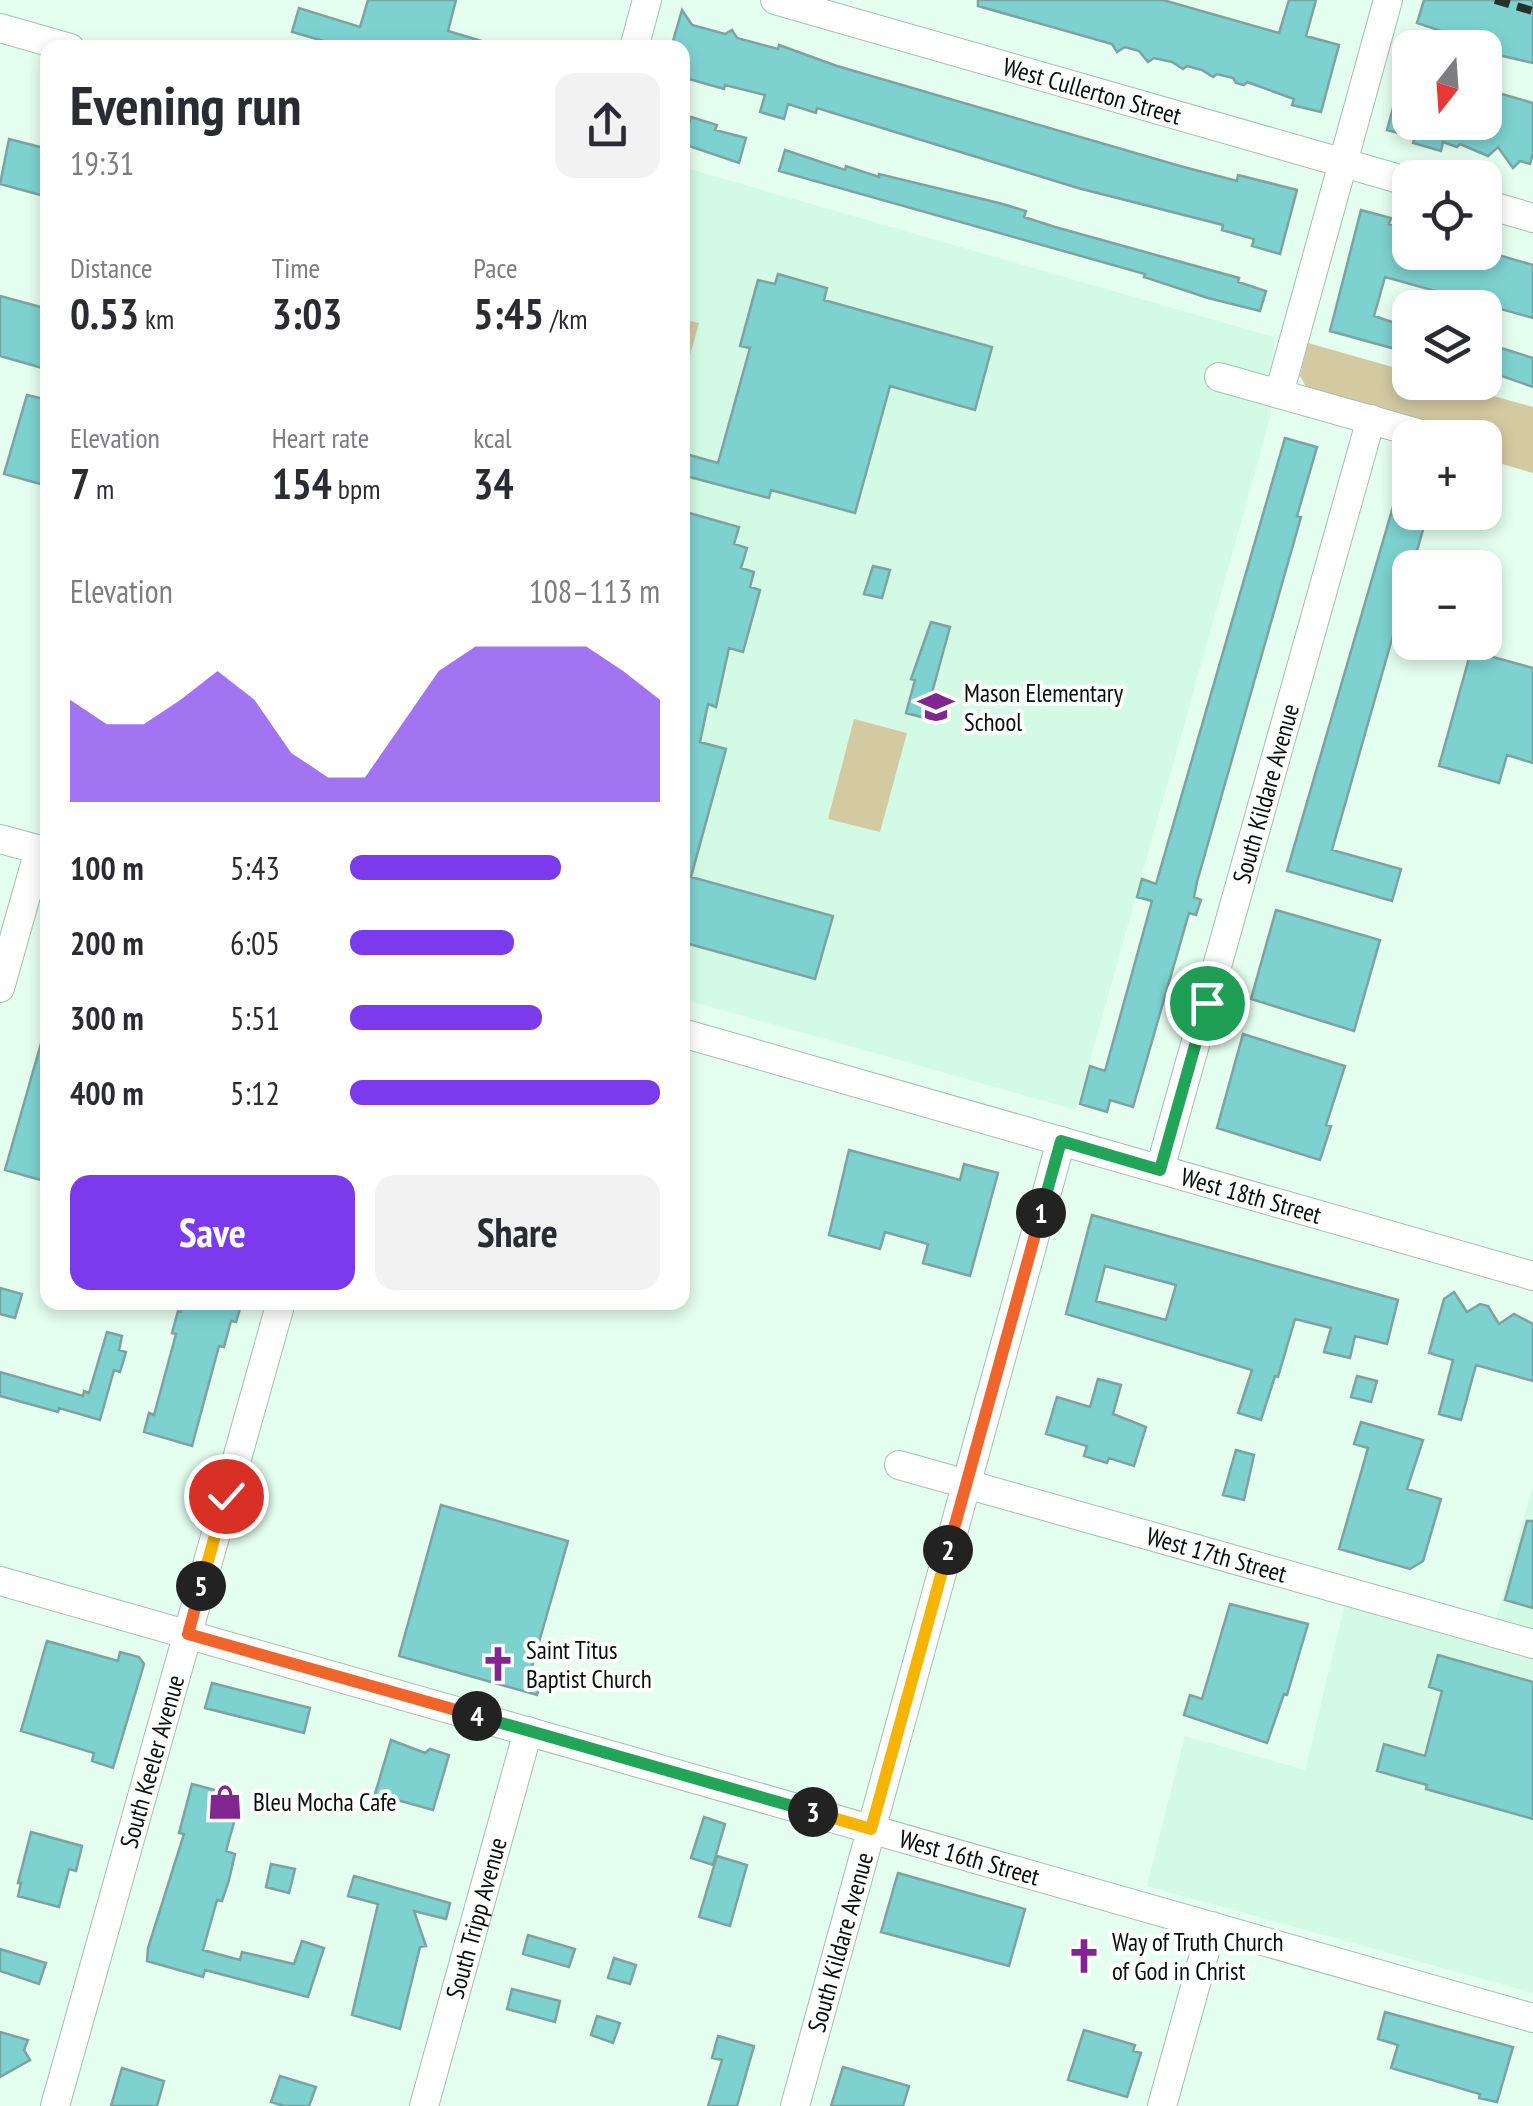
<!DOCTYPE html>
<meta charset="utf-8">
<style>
body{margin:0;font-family:"PT Sans Narrow",sans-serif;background:#f2f2f3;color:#2b2b33;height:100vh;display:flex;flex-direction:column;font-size:38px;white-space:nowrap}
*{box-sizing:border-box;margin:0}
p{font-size:32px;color:#7c7c81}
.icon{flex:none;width:55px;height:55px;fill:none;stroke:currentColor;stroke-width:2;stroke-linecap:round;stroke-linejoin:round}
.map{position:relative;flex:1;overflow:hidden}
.sheet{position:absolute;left:40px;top:40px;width:650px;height:1270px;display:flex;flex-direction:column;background:#fff;border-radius:20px;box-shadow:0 5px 15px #0003}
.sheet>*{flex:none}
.needle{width:65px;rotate:197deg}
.controls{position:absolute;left:1392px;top:30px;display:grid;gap:20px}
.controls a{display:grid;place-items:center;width:110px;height:110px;border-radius:20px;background:#fff;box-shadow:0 5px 15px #0003;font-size:50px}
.pin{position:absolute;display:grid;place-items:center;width:85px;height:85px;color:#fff;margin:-42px;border:5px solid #fff;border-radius:50%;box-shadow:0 2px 10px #0007}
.km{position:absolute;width:50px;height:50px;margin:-25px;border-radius:50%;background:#222;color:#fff;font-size:28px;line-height:50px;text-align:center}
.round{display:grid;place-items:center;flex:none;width:105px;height:105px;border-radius:20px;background:#f2f2f3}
.head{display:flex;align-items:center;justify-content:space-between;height:170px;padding:0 30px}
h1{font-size:55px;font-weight:600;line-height:75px}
.figures{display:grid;grid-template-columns:repeat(3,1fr);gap:15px;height:170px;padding:10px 30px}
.figures div{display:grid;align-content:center}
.figures b{font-size:42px;font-weight:600}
.figures small{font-size:28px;font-weight:400}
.figures p{font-size:28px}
.chart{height:280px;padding:20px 30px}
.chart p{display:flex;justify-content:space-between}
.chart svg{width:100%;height:180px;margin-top:10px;fill:#7c3aed;opacity:.7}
.button{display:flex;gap:20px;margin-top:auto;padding:20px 30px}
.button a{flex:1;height:115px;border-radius:20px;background:#7c3aed;color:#fff;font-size:40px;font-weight:600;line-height:115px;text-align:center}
.button a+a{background:#f2f2f3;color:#2b2b33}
ul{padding:0 30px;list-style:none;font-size:32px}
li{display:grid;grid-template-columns:160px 120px 1fr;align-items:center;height:75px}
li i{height:25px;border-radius:12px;background:#7c3aed}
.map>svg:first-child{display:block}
.built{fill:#d2fae4}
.green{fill:#d3caa2}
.building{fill:#7dd2d0;stroke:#7da3a1;stroke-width:2.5;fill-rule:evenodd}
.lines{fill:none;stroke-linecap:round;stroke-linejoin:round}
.minor-casing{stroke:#a2c1b0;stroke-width:30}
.minor{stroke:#fff;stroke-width:28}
.rail{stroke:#25322b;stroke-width:8;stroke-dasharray:15 8;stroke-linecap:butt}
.split-1-casing{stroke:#fff;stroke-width:20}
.split-2-casing{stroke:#fff;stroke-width:20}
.split-3-casing{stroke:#fff;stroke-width:20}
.split-4-casing{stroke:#fff;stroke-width:20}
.split-5-casing{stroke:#fff;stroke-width:20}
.split-6-casing{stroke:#fff;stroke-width:20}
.split-1{stroke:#22a559;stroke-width:12}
.split-2{stroke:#f0652b;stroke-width:12}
.split-3{stroke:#f5b400;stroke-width:12}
.split-4{stroke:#22a559;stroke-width:12}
.split-5{stroke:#f0652b;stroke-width:12}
.split-6{stroke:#f5b400;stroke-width:12}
.labels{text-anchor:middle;stroke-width:8;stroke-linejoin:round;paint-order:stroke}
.street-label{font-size:25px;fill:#05100a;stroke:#fff}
.poi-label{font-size:25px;fill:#05100a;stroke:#fff;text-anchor:start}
</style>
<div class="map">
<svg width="1533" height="2106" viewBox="0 0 1533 2106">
<rect width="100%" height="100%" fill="#e4feef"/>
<path class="built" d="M682,167L1274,337L1271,415L1076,1110L683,999Z
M1533,1485V1993L1147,1886L1185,1736L1305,1770L1351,1580L1496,1619Z"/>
<path class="green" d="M683,319L699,323L685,373H683Z
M1308,343L1410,372V382L1446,383L1533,407V473L1485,459V438L1472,437L1308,390L1300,376Z
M854,719L907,733L880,832L828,819Z"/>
<path class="building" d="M368,0H456L448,31L488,43V48H348L292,32L299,8L360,27Z
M978,0H1163L1279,33L1289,0H1316L1306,36L1339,45L1321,112L1292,105L1294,99L1247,82L1244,85L1236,83L1233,78L1217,74L1213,77L1202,70L1187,66L1183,69L1172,62L1154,58L1148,62L1139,51L1125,47L1117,52L1112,44L978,6Z
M1424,0H1533V63L1485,52V48L1444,44L1447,33L1417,23Z
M682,10L692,25L725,34L732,30L737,38L778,49L779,45L837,66L1180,166L1237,181L1238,175L1297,190L1280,254L1252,246L1254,239L1222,230L1223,225L1078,188L817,108L816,113L788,104L784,119L760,112L765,95L725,85L724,89L682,77V48H671Z
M1404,67L1410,68V122H1485V89L1533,103V153L1530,164L1520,161L1513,168L1498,147L1488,156L1460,144L1457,147L1443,142L1441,151L1413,143L1416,132L1410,130V136L1387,130Z
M691,117L717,125L715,130L746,138L739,163L683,144Z
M9,139L48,149V197L0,184Z
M785,150L845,170L846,166L879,177V174L999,203L1026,211L1024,217L1055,227L1239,278L1238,282L1266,291L1260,311L1208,298L1144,277L1145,274L779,171Z
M1361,210L1391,218L1389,224L1410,229V252H1488L1533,265V318L1385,277L1374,316L1410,328V353L1330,331Z
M778,274L827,288L824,300L992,347L975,410L890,386L855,513L771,490L769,498L682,475V453L718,463L750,348L740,346L758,280L775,284Z
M0,296L48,309V349L42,368L0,356Z
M1485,343L1533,358V387L1485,370Z
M27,395L48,400V486L4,474Z
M1285,438L1317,447L1297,516L1301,517L1197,882L1194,897L1201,900L1196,915L1189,913L1133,1107L1110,1100L1107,1112L1080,1104L1090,1066L1105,1071L1152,901L1137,897L1142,879L1156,884Z
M1406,462H1410V512H1428L1332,850L1401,869L1392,901L1287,871Z
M682,511L739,527L734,544L747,548L741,568L754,572L750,587L760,590L743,652L729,648L716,707L708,704L700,742L726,749L691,877L833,916L815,979L682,942Z
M873,566L890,570L882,598L864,594Z
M931,622L950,627L925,718L906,713L915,680L911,679Z
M1471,651L1533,668V763L1507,755L1499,783L1439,766Z
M1276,910L1380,940L1354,1031L1251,999Z
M1243,1034L1345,1066L1326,1125L1331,1126L1320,1160L1217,1128Z
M42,1040L48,1041V1182L5,1170Z
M849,1150L960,1180L964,1164L998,1173L970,1276L923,1263L928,1244L885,1232L880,1249L829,1235Z
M1092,1215L1398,1300L1387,1344L1355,1336L1350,1358L1324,1352L1331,1328L1295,1319L1278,1377L1275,1376L1261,1420L1238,1413L1252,1370L1066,1314ZM1105,1266L1176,1285L1166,1320L1096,1301Z
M0,1288L22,1294L15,1318L0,1314Z
M1454,1292L1467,1312L1480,1304L1488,1306L1499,1324L1514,1314L1533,1324V1381L1476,1365L1461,1420L1439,1414L1453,1360L1429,1353L1444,1299Z
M184,1302H242L236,1322L231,1321L224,1347L219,1346L192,1446L144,1432L149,1413L154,1415L176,1334L172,1333L178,1311L181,1312Z
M107,1332L122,1336L119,1350L126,1352L120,1372L114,1370L100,1420L59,1408L58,1412L0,1396V1372L83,1396L84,1391L89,1393Z
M1357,1376L1377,1381L1371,1402L1351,1397Z
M1098,1379L1121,1385L1113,1414L1146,1427L1134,1466L1109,1458L1107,1463L1084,1456L1087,1446L1046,1434L1057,1397L1090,1407Z
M1361,1422L1423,1440L1407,1489L1441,1499L1423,1561L1410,1569L1339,1549L1368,1448L1354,1444Z
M1236,1450L1254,1455L1244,1500L1223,1495Z
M441,1505L568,1541L531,1670L543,1674L537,1695L399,1656Z
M1527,1521H1533V1608L1505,1600Z
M1230,1604L1308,1624L1287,1695L1284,1694L1267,1743L1184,1715L1190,1695L1202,1699Z
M47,1641L118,1661L120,1652L139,1657L144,1664L113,1768L92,1761L94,1753L21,1731Z
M1438,1655L1533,1682V1819L1426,1789L1427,1785L1377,1771L1384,1744L1425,1756L1442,1691L1429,1687Z
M212,1683L310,1708L304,1733L205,1708Z
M391,1740L425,1753L430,1749L449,1755L433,1810L375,1794Z
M192,1784L241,1797L226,1851L235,1854L229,1880L222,1901L217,1900L203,1950L240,1960L242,1952L294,1964L302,1941L324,1948L308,1997L205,1970L203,1977L147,1961L148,1948L184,1834L179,1833Z
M704,1817L725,1824L713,1865L691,1858Z
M31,1832L82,1846L76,1871L69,1869L59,1907L18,1896L21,1883H18Z
M717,1856L747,1865L730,1926L699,1917Z
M271,1864L295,1869L289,1893L266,1887Z
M898,1873L1025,1909L1009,1966L881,1932Z
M354,1876L450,1903L446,1919L414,1911L426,1946L420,1947L400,2029L352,2015L378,1904L348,1896Z
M528,1935L575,1949L569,1967L523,1954Z
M0,1949L46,1963L39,1984L0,1971Z
M614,1958L636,1965L630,1984L608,1978Z
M512,1989L560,2001L555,2022L507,2009Z
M1385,2012L1513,2047L1497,2102L1479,2098L1480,2094L1391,2068L1398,2045L1378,2039Z
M597,2016L620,2023L613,2043L591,2035Z
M1084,2030L1135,2045L1133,2051L1141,2053L1127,2097L1068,2080Z
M0,2032L28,2040L24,2050L30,2060L0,2077Z
M718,2036L754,2046L737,2106H708L722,2060L712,2058Z
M843,2067L909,2086L903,2106H831Z
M122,2068L164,2081L157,2106H111Z
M280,2076L316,2087L309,2106H284L271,2102Z"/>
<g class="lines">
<defs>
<g id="minor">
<path id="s1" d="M775,0L1410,182"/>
<path d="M0,28L70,48"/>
<path d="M634,48L647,0"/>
<path d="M1485,204L1533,218"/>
<path d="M1219,377L1435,438"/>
<path d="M1279,394L1388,0"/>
<path d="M0,839L48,852"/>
<path d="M0,988L39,850"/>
<path id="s2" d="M682,1033L1533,1276"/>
<path id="s3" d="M1160,1169L1371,419"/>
<path id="s4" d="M899,1465L1533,1644"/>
<path id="s5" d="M0,1581L1533,2018"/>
<path id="s6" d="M55,2106L281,1302"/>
<path id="s7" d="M424,2106L528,1731"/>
<path id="s8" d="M795,2106L1061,1141"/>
<path d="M1162,2106L1212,1926"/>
</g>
</defs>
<use href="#minor" class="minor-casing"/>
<use href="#minor" class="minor"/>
<path class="rail" d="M1495,0L1533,11"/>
</g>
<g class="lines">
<defs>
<path id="split-1" d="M1041,1213L1061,1141L1160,1170L1207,1003"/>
<path id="split-2" d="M948,1550L1041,1213"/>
<path id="split-3" d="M813,1812L871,1829L948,1550"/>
<path id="split-4" d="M477,1716L813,1812"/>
<path id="split-5" d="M201,1586L188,1634L477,1716"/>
<path id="split-6" d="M201,1586L226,1496"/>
</defs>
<use href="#split-1" class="split-1-casing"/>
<use href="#split-2" class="split-2-casing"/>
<use href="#split-3" class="split-3-casing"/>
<use href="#split-4" class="split-4-casing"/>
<use href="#split-5" class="split-5-casing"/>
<use href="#split-6" class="split-6-casing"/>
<use href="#split-1" class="split-1"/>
<use href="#split-2" class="split-2"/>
<use href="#split-3" class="split-3"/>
<use href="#split-4" class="split-4"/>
<use href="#split-5" class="split-5"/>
<use href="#split-6" class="split-6"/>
</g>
<defs>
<symbol id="school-bare" viewBox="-9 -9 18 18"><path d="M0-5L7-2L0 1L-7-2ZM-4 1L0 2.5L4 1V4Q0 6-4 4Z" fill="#822590" stroke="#fff" stroke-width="2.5" paint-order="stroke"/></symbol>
<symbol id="church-bare" viewBox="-9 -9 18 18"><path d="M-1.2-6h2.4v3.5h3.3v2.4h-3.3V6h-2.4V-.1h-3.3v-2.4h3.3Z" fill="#822590" stroke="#fff" stroke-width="2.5" paint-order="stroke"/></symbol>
<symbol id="shop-bare" viewBox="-9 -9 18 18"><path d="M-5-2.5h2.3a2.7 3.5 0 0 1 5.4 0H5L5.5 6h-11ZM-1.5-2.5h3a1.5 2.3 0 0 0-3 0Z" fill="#822590" stroke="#fff" stroke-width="2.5" paint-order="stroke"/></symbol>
</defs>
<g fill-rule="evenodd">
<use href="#school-bare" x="911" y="682" width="50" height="50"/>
<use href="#church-bare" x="473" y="1639" width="50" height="50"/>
<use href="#shop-bare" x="200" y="1777" width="50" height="50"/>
<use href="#church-bare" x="1059" y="1931" width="50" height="50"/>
</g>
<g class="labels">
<g class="street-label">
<text dy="9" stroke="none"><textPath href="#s1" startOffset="330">West Cullerton Street</textPath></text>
<text dy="9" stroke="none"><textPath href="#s3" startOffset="390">South Kildare Avenue</textPath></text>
<text dy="9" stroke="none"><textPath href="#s2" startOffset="592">West 18th Street</textPath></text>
<text dy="9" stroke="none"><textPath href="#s4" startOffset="330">West 17th Street</textPath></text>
<text dy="9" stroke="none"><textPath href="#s6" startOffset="358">South Keeler Avenue</textPath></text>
<text dy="9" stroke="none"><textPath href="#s5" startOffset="1008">West 16th Street</textPath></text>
<text dy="9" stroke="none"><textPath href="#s7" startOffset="195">South Tripp Avenue</textPath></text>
<text dy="9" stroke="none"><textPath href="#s8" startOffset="170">South Kildare Avenue</textPath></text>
</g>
<g class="poi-label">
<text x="964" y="702">Mason Elementary<tspan x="964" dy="29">School</tspan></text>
<text x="526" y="1659">Saint Titus<tspan x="526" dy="29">Baptist Church</tspan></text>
<text x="253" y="1811">Bleu Mocha Cafe</text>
<text x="1112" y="1951">Way of Truth Church<tspan x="1112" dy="29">of God in Christ</tspan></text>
</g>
</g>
</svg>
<div class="controls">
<a><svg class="needle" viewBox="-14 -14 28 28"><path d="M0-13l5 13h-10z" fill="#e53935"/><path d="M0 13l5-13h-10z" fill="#7c7c81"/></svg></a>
<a><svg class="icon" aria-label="locate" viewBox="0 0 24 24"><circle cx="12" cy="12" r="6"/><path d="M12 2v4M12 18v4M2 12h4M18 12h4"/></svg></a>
<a><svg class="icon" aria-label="layers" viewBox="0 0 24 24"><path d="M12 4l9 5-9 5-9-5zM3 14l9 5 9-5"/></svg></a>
<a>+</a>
<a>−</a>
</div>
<div class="pin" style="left:1207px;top:1003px;background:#1e9e55"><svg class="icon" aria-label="arrive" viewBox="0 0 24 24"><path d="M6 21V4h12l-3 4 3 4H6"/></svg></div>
<div class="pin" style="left:226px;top:1496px;background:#d93025"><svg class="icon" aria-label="check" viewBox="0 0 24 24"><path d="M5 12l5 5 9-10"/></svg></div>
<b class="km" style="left:1041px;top:1213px">1</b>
<b class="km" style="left:948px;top:1550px">2</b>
<b class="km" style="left:813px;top:1812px">3</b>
<b class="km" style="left:477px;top:1716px">4</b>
<b class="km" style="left:201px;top:1586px">5</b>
<section class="sheet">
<div class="head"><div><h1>Evening run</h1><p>19:31</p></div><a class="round"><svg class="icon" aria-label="share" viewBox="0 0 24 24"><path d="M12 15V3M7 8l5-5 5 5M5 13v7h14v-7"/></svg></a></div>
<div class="figures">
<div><p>Distance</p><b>0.53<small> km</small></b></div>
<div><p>Time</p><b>3:03</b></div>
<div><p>Pace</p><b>5:45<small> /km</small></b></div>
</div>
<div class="figures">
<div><p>Elevation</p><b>7<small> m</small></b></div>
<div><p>Heart rate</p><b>154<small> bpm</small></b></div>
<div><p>kcal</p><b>34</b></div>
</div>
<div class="chart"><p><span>Elevation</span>108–113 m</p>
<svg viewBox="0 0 160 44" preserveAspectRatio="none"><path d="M0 44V19L10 25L20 25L30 19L40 12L50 19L60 32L70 38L80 38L90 25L100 12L110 6L120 6L130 6L140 6L150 12L160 19V44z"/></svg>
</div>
<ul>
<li><b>100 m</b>5:43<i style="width:68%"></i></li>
<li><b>200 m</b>6:05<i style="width:53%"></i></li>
<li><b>300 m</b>5:51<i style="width:62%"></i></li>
<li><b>400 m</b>5:12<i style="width:100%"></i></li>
</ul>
<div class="button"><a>Save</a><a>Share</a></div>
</section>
</div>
